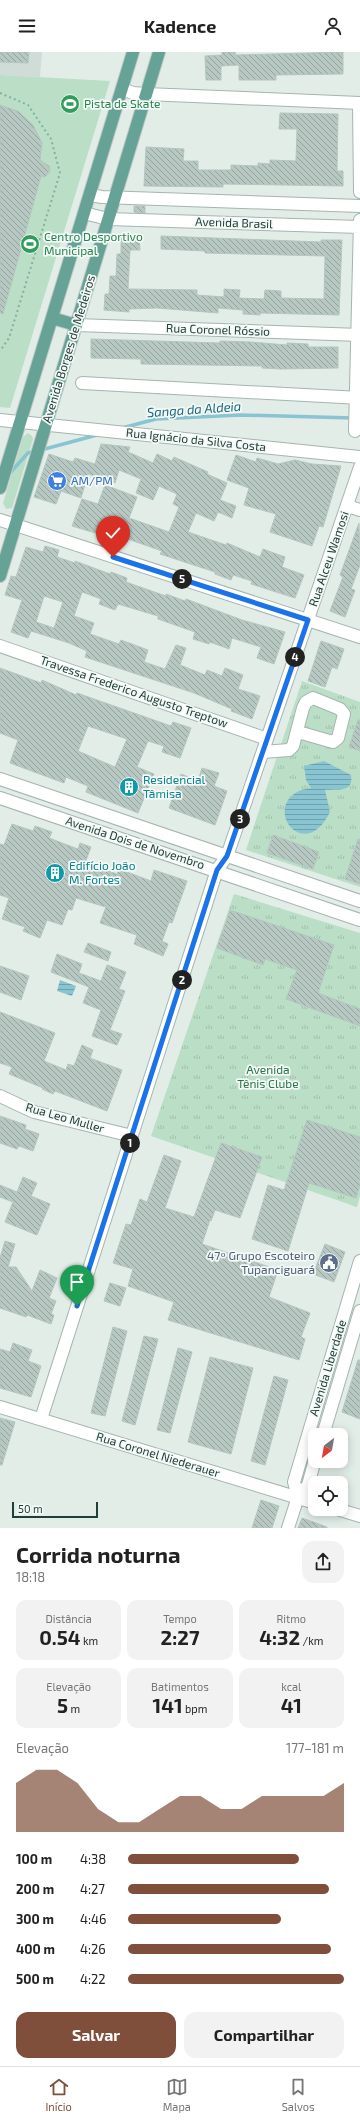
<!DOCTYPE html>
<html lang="pt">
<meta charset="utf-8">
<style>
body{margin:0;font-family:"Exo 2",sans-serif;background:#f2f2f2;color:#222;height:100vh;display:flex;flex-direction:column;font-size:15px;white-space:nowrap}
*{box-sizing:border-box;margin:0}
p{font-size:13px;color:#767676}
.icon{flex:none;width:22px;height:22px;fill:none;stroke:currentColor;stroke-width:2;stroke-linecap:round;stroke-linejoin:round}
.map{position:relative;height:1476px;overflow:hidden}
.details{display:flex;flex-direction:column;background:#fff;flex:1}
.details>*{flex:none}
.needle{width:26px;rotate:211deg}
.controls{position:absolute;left:308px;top:1376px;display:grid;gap:8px}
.controls a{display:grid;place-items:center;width:40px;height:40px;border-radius:8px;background:#fff;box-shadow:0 2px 10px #0003;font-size:20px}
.scale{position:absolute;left:12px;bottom:10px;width:86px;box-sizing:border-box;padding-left:4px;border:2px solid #223e38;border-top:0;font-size:11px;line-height:14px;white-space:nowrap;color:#223e38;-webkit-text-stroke:3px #f3f9f6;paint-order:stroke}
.pin{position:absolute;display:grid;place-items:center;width:34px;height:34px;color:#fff;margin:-41px -17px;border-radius:50% 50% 50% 0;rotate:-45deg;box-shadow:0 0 4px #0007}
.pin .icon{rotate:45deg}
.km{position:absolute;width:20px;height:20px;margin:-10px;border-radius:50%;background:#222;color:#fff;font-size:11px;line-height:20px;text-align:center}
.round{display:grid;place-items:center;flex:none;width:42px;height:42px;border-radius:12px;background:#f2f2f2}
.summary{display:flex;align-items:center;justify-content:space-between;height:68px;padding:0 16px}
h1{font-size:22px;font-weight:700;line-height:30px}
.figures{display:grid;grid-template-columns:repeat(3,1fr);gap:6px;height:68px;padding:4px 16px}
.figures div{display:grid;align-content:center;border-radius:10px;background:#f2f2f2;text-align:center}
.figures b{font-size:20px;font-weight:700}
.figures small{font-size:11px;font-weight:400}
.figures p{font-size:11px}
.chart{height:112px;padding:8px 16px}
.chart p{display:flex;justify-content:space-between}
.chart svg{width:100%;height:72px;margin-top:4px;fill:#804f3b;opacity:.7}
.button{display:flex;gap:8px;margin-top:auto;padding:8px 16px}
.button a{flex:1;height:46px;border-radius:12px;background:#804f3b;color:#fff;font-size:16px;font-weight:700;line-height:46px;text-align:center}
.button a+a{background:#f2f2f2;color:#222}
ul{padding:0 16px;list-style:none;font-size:13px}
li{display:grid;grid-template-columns:64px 48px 1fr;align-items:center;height:30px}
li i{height:10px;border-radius:5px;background:#804f3b}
header{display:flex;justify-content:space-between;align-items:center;height:52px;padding:0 16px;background:#fff;font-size:18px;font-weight:700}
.menu{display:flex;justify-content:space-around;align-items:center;height:56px;border-top:1px solid #e0e0e0;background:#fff;font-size:11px;color:#767676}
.menu a{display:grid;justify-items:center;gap:2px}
.menu .on{color:#804f3b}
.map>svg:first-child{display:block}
.built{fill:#d0dcd7}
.green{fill:#bbdec6}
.park{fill:url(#park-tufts)}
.water{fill:url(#water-rules)}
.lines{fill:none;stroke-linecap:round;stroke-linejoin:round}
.stream{stroke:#89c4d2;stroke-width:3.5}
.building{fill:url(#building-back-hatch);stroke:#b4c6c0;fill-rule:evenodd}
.minor-casing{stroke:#a5b5b0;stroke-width:14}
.major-casing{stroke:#c1c9c7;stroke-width:14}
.path{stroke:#82b1a4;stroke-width:2;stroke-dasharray:2 3;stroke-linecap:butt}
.minor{stroke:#fff;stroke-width:12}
.major{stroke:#66a396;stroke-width:12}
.route-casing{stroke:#fff;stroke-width:8}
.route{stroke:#1a73e8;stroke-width:5}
.labels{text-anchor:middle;stroke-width:3.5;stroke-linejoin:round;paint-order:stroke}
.leisure-label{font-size:12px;fill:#27864d;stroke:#f3f9f6;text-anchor:start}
.street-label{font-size:12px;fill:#223e38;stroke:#f3f9f6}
.shop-label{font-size:12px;fill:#366cbe;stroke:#f3f9f6;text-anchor:start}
.culture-label{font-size:12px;fill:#0d838f;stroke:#f3f9f6;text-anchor:start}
.park-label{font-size:12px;fill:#2b754b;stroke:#f3f9f6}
.service-label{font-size:12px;fill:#4e5e75;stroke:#f3f9f6;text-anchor:end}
.water-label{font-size:13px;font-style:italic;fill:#1b667b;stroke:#f3f9f6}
</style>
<header><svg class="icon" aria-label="menu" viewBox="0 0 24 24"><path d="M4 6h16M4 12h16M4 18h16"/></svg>Kadence<svg class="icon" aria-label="person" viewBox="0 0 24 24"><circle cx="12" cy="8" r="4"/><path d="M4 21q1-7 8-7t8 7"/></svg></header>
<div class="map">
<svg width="360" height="1476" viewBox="0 0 360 1476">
<defs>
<pattern id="park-tufts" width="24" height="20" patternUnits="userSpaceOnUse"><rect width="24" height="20" fill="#bbdec6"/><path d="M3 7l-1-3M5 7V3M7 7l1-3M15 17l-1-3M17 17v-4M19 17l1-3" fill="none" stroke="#a0c0ab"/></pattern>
<pattern id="water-rules" width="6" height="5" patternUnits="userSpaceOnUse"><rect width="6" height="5" fill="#89c4d2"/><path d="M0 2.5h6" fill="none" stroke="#70a1ab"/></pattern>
<pattern id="building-back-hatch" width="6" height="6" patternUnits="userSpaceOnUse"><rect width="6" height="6" fill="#b7c7c1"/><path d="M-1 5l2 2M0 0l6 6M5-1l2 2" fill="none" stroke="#94a39e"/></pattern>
</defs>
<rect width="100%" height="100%" fill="#e2ede8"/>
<path class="built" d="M0,0H42L40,25L0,23Z"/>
<path class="green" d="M0,23L110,29L10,356L0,355Z
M28,381L32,384L33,387L12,456L6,457L3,451L23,385Z"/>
<path class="park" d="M302,629L360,650V835L246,798Z
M234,842L360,881V1144L357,1155L151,1084Z"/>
<path class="water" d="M324,709L351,723C354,742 336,736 325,738L330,760C305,812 262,757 299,739C303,737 308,737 311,736L306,728L304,714Z
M60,928L76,934L72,944L57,939Z"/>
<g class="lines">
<path class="stream" d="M122,376L156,367L241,363L353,366
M41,398L97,383
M9,422L28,401L35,399"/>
</g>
<path class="building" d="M0,0H29L28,11L0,10Z
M222,0H235L236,3L343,0V22L276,23V28H239V13L221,14V28H206L205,4L222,3Z
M0,53L18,59L33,73L42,91L40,108L49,114L50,119L45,125L41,124L3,262L0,261Z
M280,61L338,62L337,119H343V134L223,132V135L144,134L146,95L184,97L183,109H198V118H231V113L258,114V111L270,112V108L296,109L297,77H279Z
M134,154H145V161L134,160Z
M161,184L321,190V188H342L339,263L260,261V263L243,262V258L218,256V261L157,256L129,257V260L104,258L105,242H109L110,224H116L117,202H121V185H139L140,198H130L128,237L197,238V243L224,245V237L240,238L239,246L264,247L265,238L281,239V246L324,247L325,204L205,201V199L161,197Z
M91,287L220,291V289L251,290L287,293V291L308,292V295H338V316L281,317L262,316V314L141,312V307L91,306Z
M101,392L130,395L128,400L153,411L157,402L172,409L174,405L208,420L207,422L227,431L220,448L236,454L232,466L218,460L214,469L196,461L188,480L226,493L227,491L260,505L263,497L285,505L282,515L304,523L295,546L251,532L252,529L233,523L231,528L215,522V520L160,502L162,499L122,485L121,487L106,481L105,484L72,474L82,447L98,452L105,433L137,445L129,466L169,480L179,455L173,452L177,442L159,434L153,448L136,441L141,427L119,418L115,431L88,422L81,446L61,439L56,452L34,445L49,402L73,410L75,406L95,412Z
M236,403L256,410L257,406L278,412L295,408L312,412L341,414L323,475L319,474L312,494L270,480L276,462L244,453L249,436L227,428Z
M359,471L360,513L351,537L355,538L345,565L330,559L343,525L340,523Z
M45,494L59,498L57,505L75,511V509L110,522L111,520L127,526L126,530L143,536L166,544V542L185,549L186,547L242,568L285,580L274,612L257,606L261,595L232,586L229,597L210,590L209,592L193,587L195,580L158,567V564L118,552L115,558L99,552L101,547L82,540L74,564L94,571L90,582L119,592L121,588L148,598L144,610L165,617L176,593L186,596L180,613L205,623L207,618L222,624L225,616L243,623L238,637L260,644L252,667L231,659L232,657L194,641L85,605L87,599L69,591L31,579L28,586L11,580L22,548L5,543L11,524L16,525L26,495L43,500ZM44,544L63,550L54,576L36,570Z
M321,589L344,597L337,617L332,615L325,635L308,629Z
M0,616L41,631L42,628L76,643L77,641L171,674L173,670L191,676L180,706L162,700L164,694L148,689L137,715L154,722L138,761L86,740L88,734L66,725L64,731L10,711L18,688L0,681ZM88,674L127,687L115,715L78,699Z
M358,668H360V699L349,695Z
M202,716L219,721L214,734L227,739L215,773L169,756L181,722L198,729Z
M12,772L33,779L35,774L52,780L49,786L78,797L80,791L91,795L85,811L117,822L119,817L151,829L154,818L187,829L172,871L169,870L162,889L168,892L163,904L134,892L137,883L100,871L106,855L76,846L72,858L68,857L62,873L47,868L40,886L23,879L25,875L2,867L9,846L0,843V792L4,793Z
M273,783L319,800L313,817L267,801Z
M358,787H360V832L345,827Z
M230,858L334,893L318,941L360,957V974L286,947L297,918L265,907L263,913L217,896Z
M88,891L111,900L108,909L84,900Z
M57,902L82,912L79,921L101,929L107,913L126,920L119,937L125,939L110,978L122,982L117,993L92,984L101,958L83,951L89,935L51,920Z
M0,914L29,924L21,948L0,940Z
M0,960L55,981L44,1009L66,1018L68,1012L74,1014L82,993L93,998L90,1006L122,1018L107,1059L55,1039L53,1042L42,1037L43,1036L9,1022L12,1015L0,1011Z
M0,1064L26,1073L25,1077L39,1082L33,1099L19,1094L17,1097L0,1091Z
M307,1068L360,1085V1133L356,1146L309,1131L288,1199L252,1187L268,1133L284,1138Z
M221,1091L262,1105L240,1166L215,1158L211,1169L210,1168L202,1192L278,1218L269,1245L310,1261L301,1285L305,1287L299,1308L168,1268L174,1250L128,1234L133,1217L113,1211L126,1172L131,1173L140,1147L147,1150L164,1103L181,1109L165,1156L194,1165Z
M23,1125L37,1131L31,1144L50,1152L37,1183L5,1170L13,1150L0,1145V1133L17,1140Z
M5,1189L15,1192L8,1215H16L32,1239L40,1218L57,1226L49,1246L56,1249L51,1262L54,1263L51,1272L27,1263L26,1265L0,1256V1206Z
M325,1192L345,1200L334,1230L313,1222Z
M110,1231L126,1236L120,1254L104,1249Z
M113,1275L127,1279L105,1364L91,1361Z
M144,1284L158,1287L135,1373L122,1369Z
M13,1291L32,1298L28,1309L41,1314L31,1345L0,1336V1297L10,1300Z
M178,1296L192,1300L170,1381L157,1378Z
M210,1305L253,1316L231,1402L188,1390Z
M358,1308H360V1367L342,1360Z
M274,1324L288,1328L265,1413L251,1409Z
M0,1366L15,1370L2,1413H0Z
M261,1448L279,1454L272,1476H252Z
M302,1466L327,1475V1476H298Z"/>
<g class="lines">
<defs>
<path id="minor" d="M122,37L133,41L146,42L360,51
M359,51L360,140
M90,143L102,145L360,154
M84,161L108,167L360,175
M76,273L360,283
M82,331L360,346
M0,368L360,405
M355,379L360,168
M347,454L360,458
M0,468L360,585
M0,594L267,687
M263,700L289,698L293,694L303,656L306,650L313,646L340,657L344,662L338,686L333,690L298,680
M0,727L360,849
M0,746L360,868
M0,1044L34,1060L132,1084
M0,1355L315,1451
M41,1367L217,818L227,804L360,415
M323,1383L360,1259
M298,1445L294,1430L360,1209
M337,1457L360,1464
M288,1476L298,1445L308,1433L315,1408"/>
<path id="major" d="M52,266L76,273
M0,436L133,0
M0,524L159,0"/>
</defs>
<use href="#minor" class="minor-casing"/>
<use href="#major" class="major-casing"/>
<path class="path" d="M0,41L28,53L51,87L60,121L9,286L0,299"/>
<use href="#minor" class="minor"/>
<use href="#major" class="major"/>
</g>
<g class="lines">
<defs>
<path id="route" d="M77,1254L217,818L227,804L308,568L113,505"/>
</defs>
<use href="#route" class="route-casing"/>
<use href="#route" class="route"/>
</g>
<defs>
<symbol id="stadium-disc" viewBox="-11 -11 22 22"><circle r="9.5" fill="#2e9e5b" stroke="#f3f9f6"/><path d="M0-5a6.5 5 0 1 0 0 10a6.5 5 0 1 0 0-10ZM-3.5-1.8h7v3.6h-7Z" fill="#fff"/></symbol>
<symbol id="supermarket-disc" viewBox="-11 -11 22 22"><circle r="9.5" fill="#3f7fe0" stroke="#f3f9f6"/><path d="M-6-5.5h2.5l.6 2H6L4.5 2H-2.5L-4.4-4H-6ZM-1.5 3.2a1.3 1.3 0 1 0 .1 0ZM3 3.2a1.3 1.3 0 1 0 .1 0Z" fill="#fff"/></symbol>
<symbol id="building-disc" viewBox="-11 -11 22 22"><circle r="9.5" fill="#0f9aa8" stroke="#f3f9f6"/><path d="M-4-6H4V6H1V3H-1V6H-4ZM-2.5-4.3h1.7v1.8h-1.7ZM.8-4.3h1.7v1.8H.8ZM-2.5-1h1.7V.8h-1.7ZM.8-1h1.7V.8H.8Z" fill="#fff"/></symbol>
<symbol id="civic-disc" viewBox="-11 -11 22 22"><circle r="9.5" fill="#5c6f8a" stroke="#f3f9f6"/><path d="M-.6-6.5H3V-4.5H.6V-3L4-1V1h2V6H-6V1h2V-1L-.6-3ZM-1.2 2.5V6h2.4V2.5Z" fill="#fff"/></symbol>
</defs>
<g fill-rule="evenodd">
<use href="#stadium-disc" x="59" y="41" width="22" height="22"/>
<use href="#stadium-disc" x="19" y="181" width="22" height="22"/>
<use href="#supermarket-disc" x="46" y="418" width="22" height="22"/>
<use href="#building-disc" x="118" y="724" width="22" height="22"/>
<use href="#building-disc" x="44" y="810" width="22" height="22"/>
<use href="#civic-disc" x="318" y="1200" width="22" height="22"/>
</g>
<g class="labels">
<g class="leisure-label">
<text x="84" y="56">Pista de Skate</text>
<text x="44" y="189">Centro Desportivo<tspan x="44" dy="14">Municipal</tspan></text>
</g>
<g class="street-label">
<text transform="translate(234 171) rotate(2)" y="4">Avenida Brasil</text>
<text transform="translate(218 278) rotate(2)" y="4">Rua Coronel Róssio</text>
<text transform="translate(69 297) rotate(-73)" y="4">Avenida Borges de Medeiros</text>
<text transform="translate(196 388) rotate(6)" y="4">Rua Ignácio da Silva Costa</text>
<text transform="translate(329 507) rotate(-71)" y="4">Rua Alceu Wamosi</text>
<text transform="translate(134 640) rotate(19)" y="4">Travessa Frederico Augusto Treptow</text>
<text transform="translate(135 791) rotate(18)" y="4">Avenida Dois de Novembro</text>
<text transform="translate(65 1066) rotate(16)" y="4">Rua Leo Muller</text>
<text transform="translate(328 1316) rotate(-73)" y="4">Avenida Liberdade</text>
<text transform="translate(158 1403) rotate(17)" y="4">Rua Coronel Niederauer</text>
</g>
<g class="shop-label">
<text x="71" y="433">AM/PM</text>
</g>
<g class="culture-label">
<text x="143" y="732">Residencial<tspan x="143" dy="14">Tâmisa</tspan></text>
<text x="69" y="818">Edifício João<tspan x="69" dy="14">M. Fortes</tspan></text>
</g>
<g class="park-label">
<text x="268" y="1022">Avenida<tspan x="268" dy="14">Tênis Clube</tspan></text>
</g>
<g class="service-label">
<text x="315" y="1208">47º Grupo Escoteiro<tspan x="315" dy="14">Tupanciguará</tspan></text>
</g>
<g class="water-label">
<text transform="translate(194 357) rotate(-4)" y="5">Sanga da Aldeia</text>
</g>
</g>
</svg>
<div class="controls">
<a><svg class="needle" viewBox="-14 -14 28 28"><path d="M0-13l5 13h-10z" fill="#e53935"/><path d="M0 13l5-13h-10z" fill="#767676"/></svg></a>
<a><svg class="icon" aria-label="locate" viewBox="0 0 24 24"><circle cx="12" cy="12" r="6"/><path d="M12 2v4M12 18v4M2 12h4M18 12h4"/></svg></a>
</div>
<div class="scale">50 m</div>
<div class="pin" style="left:77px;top:1254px;background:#1e9e55"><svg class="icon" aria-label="arrive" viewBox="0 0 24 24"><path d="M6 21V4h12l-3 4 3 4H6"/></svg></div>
<div class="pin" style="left:113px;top:505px;background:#d93025"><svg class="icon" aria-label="check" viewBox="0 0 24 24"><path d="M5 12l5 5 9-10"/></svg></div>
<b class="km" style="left:130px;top:1091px">1</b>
<b class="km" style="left:182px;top:928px">2</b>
<b class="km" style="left:240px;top:767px">3</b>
<b class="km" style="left:295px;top:605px">4</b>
<b class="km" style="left:182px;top:527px">5</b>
</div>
<section class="details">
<div class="summary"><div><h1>Corrida noturna</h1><p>18:18</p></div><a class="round"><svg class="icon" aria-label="share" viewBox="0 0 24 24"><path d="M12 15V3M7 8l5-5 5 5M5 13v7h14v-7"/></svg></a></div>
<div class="figures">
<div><p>Distância</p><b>0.54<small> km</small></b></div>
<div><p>Tempo</p><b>2:27</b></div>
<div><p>Ritmo</p><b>4:32<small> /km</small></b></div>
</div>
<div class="figures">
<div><p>Elevação</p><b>5<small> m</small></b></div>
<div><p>Batimentos</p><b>141<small> bpm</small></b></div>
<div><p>kcal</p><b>41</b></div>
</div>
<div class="chart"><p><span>Elevação</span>177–181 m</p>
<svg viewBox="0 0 160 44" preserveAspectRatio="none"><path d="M0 44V14L10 6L20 6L30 14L40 30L50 38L60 38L70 30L80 22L90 22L100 30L110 30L120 22L130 22L140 22L150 22L160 14V44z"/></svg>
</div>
<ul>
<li><b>100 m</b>4:38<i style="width:79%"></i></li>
<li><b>200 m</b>4:27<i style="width:93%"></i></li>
<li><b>300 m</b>4:46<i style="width:71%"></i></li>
<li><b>400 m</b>4:26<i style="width:94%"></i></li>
<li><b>500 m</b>4:22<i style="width:100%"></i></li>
</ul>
<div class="button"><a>Salvar</a><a>Compartilhar</a></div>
</section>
<nav class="menu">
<a class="on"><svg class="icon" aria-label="home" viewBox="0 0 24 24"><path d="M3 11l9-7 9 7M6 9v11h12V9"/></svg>Início</a>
<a><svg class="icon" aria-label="map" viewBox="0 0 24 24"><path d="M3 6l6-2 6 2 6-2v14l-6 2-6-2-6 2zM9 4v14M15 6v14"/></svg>Mapa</a>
<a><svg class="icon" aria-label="saved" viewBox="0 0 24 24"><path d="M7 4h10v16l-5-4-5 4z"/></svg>Salvos</a>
</nav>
